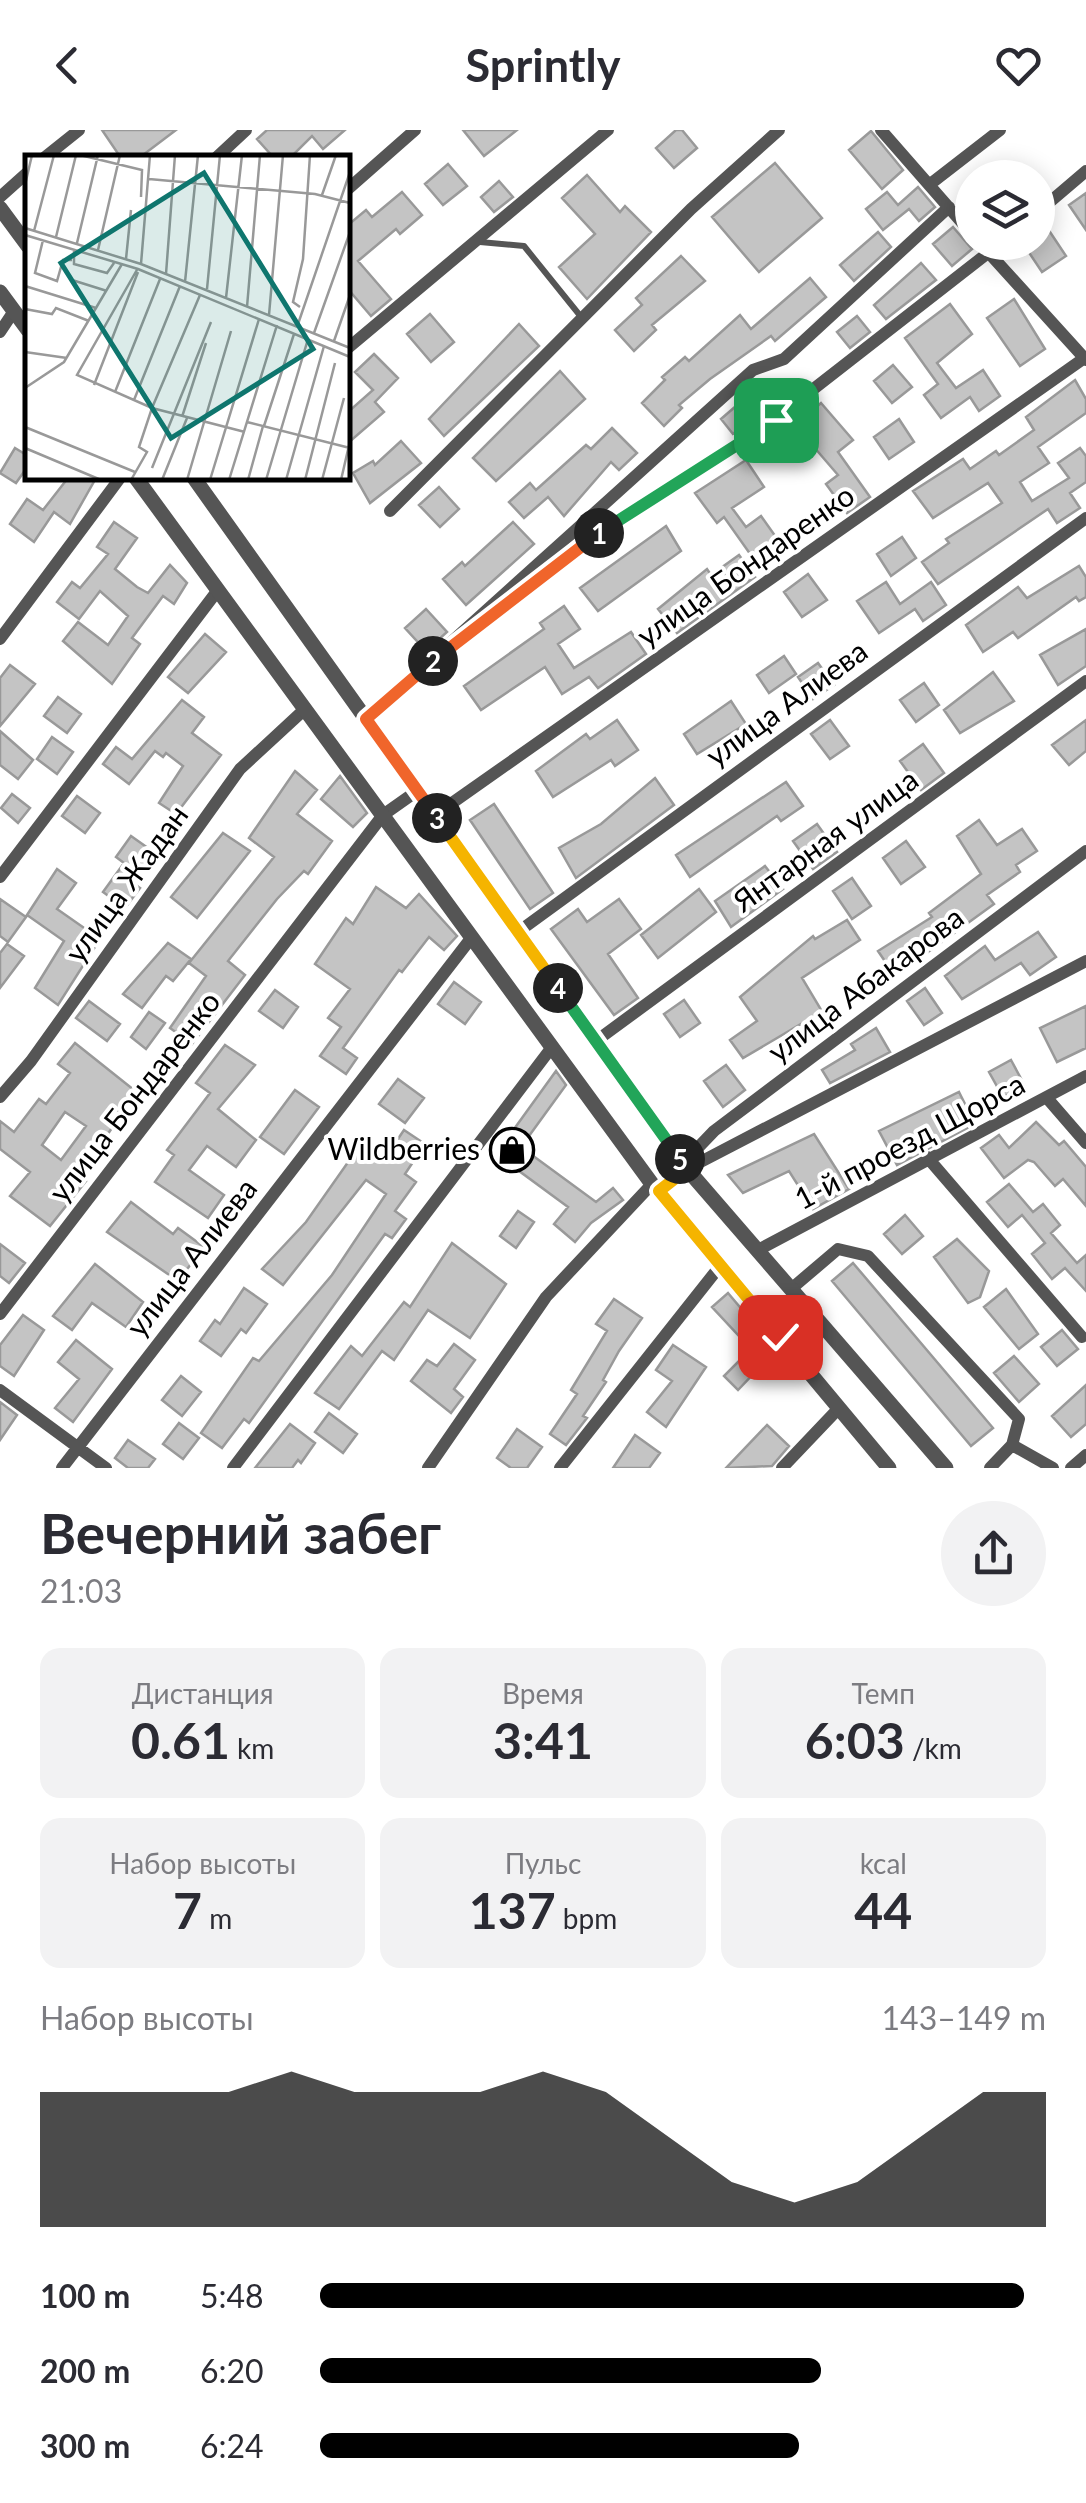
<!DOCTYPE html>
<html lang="ru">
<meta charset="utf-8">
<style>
body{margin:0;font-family:Lato,sans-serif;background:#f2f2f3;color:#2b2b33;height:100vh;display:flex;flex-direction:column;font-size:38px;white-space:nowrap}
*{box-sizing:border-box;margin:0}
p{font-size:32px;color:#7c7c81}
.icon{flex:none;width:55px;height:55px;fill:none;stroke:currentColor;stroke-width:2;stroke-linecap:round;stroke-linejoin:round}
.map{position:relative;height:1338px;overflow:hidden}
.sheet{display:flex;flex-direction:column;background:#fff;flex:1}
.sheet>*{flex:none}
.fabs{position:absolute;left:955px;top:30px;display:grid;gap:20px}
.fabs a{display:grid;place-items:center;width:100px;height:100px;border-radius:50%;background:#fff;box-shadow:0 5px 25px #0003;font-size:50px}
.pin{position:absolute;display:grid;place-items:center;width:85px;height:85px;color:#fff;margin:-42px;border-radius:20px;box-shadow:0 5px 15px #0006}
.km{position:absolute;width:50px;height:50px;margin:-25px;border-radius:50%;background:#222;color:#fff;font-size:28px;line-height:50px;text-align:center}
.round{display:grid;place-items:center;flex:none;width:105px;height:105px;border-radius:52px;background:#f2f2f3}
.summary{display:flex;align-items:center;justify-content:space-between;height:170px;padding:0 40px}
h1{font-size:55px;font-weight:700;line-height:75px}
.figures{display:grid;grid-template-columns:repeat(3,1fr);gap:15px;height:170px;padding:10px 40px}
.figures div{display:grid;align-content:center;border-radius:20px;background:#f2f2f3;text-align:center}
.figures b{font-size:50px;font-weight:700}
.figures small{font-size:28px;font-weight:400}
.figures p{font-size:28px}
.chart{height:280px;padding:20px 40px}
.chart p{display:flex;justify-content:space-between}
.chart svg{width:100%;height:180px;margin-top:10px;fill:#000;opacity:.7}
ul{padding:0 40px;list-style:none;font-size:32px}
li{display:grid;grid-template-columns:160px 120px 1fr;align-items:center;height:75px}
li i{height:25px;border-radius:12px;background:#000}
header{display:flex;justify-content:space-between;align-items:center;height:130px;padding:0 40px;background:#fff;font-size:45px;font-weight:700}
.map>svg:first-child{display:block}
.building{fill:#c4c4c4;stroke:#999;stroke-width:2.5;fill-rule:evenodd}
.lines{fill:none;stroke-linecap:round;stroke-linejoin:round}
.service{stroke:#555;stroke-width:6}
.minor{stroke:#555;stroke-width:12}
.tertiary{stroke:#555;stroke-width:15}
.split-1-casing{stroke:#fff;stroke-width:20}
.split-2-casing{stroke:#fff;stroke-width:20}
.split-3-casing{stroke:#fff;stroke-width:20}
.split-4-casing{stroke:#fff;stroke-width:20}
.split-5-casing{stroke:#fff;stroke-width:20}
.split-6-casing{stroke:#fff;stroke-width:20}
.split-1{stroke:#22a559;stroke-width:12}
.split-2{stroke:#f0652b;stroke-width:12}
.split-3{stroke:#f0652b;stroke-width:12}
.split-4{stroke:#f5b400;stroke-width:12}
.split-5{stroke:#22a559;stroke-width:12}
.split-6{stroke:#f5b400;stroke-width:12}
.labels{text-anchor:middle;stroke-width:8;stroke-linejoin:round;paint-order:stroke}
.street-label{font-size:30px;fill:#000;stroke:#fff}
.poi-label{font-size:30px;fill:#000;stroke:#fff;text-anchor:end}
.inset-road{fill:none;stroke:#999;stroke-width:2.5}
.view{fill:#0f766e;fill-opacity:0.15;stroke:#0f766e;stroke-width:5}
.inset-edge{fill:none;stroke:#000;stroke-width:5}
</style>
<header><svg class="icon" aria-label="back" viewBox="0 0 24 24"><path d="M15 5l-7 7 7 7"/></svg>Sprintly<svg class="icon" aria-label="heart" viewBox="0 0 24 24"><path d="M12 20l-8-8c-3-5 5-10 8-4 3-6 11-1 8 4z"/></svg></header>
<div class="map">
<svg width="1086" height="1338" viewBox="0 0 1086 1338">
<rect width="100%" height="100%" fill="#fff"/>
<path class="building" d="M102,0H176L139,28H121Z
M267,0H345L323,19L312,6L290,28H274L257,9Z
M463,0H517L484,26Z
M676,0H682L697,18L674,38L656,18Z
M871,1L903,40L882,59L849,20Z
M775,33L822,88L759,142L712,87Z
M448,34L467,56L443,75L425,54Z
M587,45L620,82L625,76L651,102L587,169L559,137L595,104L562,68Z
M499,51L513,67L494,82L481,67Z
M918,57L935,77L919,91L909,79L883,100L866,79L887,62L898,75Z
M402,62L422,85L400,104L396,99L358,131L391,169L371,186L348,159V95L366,80L372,87Z
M1086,63V100L1069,75Z
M1046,96L1066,126L1042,142L1022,112H1038V101Z
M953,97L972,119L952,136L933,114Z
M878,102L891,117L854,151L840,135Z
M681,126L705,151L652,195L656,200L634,221L615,200L642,175L636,168Z
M921,133L936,150L886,189L874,175Z
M810,148L826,167L775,211L771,206L710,249L679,275L682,278L664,296L642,273L665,250L662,247L685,227L689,231L740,185L751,199Z
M1014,169L1045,219L1020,236L987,188Z
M950,174L972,204L937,233L956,258L983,240L1000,266L979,281L970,267L941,288L924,265L938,254L905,208Z
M430,184L454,212L431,232L407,204Z
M857,186L870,202L850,218L837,202Z
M519,194L539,216L444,306L429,289Z
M374,224L398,248L375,272L384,282L348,313V282L373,260L355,242Z
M893,235L912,257L892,273L874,251Z
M560,241L585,269L496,351L473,328Z
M1075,250L1086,269V283L1038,317L1049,333L1020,352L1032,371L1069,348L1058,333L1080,318L1086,326V352L1070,363L1080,378L1057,393L1048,379L938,454L922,432L949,413L946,409L1002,373L988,353L933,388L913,361L963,329L970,339L996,321L999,325L1034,300L1026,287Z
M758,257L771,271L733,304L721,289Z
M821,273L853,310L838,322L870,367L847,383L826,354L838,345L795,295Z
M899,289L914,312L889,329L874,307Z
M612,298L637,323L619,340L611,332L564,386L548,367L524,388L509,372L530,353L536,360L586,315L591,319Z
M401,311L421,333L370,373L353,343L373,331L375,335Z
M15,318L28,326V336L16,353L0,343Z
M746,330L764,357L732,378L746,397L761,386L778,410L753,428L724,387L717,393L695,363Z
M68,348H96L70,394L54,382L34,412L10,394L27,369L43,380Z
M439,357L459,379L440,397L419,375Z
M114,392L137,408L115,439L137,457L148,463L170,435L187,453L174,474L163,466L132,508L140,514L112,554L63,511L78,492L108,515L128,486L100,461L79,489L57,472L72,452L80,458L108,424L97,417Z
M513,392L534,414L466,475L443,449L462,432L465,436Z
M666,396L681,421L598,481L580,458Z
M902,407L916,428L891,446L877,424Z
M739,425L755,447L677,503L658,479L707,439L711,445Z
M1079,436L1086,447V467L1079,471L1076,467L1018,508L1013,502L983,522L966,495L1018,457L1027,468Z
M808,444L827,470L802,487L784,462Z
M886,452L900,474L931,452L946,475L923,491L915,479L879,503L857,471Z
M564,476L580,499L558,514L574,538L631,502L646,524L598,558L589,547L562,564L545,537L481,580L464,556L544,499L540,493Z
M426,479L447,502L426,521L405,498Z
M1086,499V536L1058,555L1040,525Z
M205,504L226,522L188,563L168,547Z
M784,526L796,544L769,563L757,545Z
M818,533L834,555L813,569L798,547Z
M10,535L35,554L0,596V548Z
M993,542L1014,571L960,603L944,580Z
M924,553L939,575L916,592L900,570Z
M58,567L81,584L67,603L44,586Z
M182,570L204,587L192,603L221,625L176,684L159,673L183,636L166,623L163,627L155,621L129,654L103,634L116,617L132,629Z
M731,571L746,594L697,624L684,604Z
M617,590L638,620L615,636L611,630L553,667L536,641L586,604L590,609Z
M830,590L849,616L830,629L811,604Z
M1086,590V621L1069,635L1052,615Z
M0,601L33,630L18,649L0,635Z
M52,607L73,622L57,644L37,629Z
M923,614L944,643L921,660L900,631Z
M295,641L317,660L297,684L332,711L308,744L304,741L277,769L228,831L245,845L192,914L170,898L206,846L189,833L274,727L249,708Z
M340,646L367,683L353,697L321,669Z
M655,648L674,675L576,748L559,718L601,694Z
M786,652L803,676L781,691L777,686L690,747L676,725Z
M12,664L30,678L18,693L1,678Z
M77,666L100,683L85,703L62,686Z
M494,674L553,763L530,779L470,690Z
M979,690L997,715L1022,699L1037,721L1016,735L1020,742L987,765L994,774L895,846L878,821L932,787L929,783L981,744L957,706Z
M817,694L837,722L813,739L793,711Z
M223,703L250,721L197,788L171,767Z
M131,706L155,723L133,753L140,758L125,778L103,762L124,733L116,727Z
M906,711L925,737L901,754L883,728Z
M765,736L783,759L731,797L715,771Z
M57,739L76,753L57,779L100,809L58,875L35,858L64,811L27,785Z
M852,748L871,776L852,789L833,761Z
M376,757L406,778L419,764L457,806L444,820L429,807L402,842L399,840L343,918L357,928L346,944L320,926L341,897L328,888L350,859L315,834L346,788L353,794Z
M699,759L716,782L658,828L641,805Z
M0,769L26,787L8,812L0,806Z
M619,769L641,799L608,824L638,868L614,885L551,799L578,779L587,792Z
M847,790L860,810L802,848L829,893L809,906L801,894L743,928L730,910L757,891L740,867L813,806L815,809Z
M1038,802L1056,827L1030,845L1021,833L962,869L945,846L985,816L995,830Z
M168,813L191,829L173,851L166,846L142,878L123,864Z
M7,814L24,826L0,858V823Z
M454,852L481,872L465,894L438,874Z
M925,858L942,883L924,895L907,871Z
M275,860L298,877L283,898L259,881Z
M684,870L700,893L680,907L664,884Z
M89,871L120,894L107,911L76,888Z
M1086,876V918L1057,932L1040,898Z
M149,882L165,893L146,919L131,907Z
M876,898L890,922L830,953L822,940L855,920L851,914Z
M75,913L134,960L113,990L116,992L101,1014L106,1018L83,1048L86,1051L50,1096L10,1066L30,1042L0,1019V991L14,1002L39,969L46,974L70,943L58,934ZM65,982L86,996L61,1030L42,1015Z
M225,915L255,935L218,979L256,1010L236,1037L207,1016L189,1040L224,1065L208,1088L155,1052L174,1025L167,1020L210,963L196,953Z
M1011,930L1025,956L1003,967L989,942Z
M726,935L745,960L723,977L704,951Z
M556,941L566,955L521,1017L596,1072L613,1058L623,1070L591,1093L575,1112L554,1094L568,1077L496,1024Z
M398,949L424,968L405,993L379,974Z
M295,960L319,977L284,1024L260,1007Z
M959,962L975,994L897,1035L879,1001Z
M1036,992L1059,1015L1064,1011L1086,1037V1076L1063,1049L1055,1056L1034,1032L1028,1030L1004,1048L981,1018L999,1005L1009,1018Z
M404,1000L425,1014L405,1044L416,1052L395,1081L406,1089L392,1108L385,1104L249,1293L244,1289L222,1318L201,1303L253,1228L259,1231L332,1145L386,1064L366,1050L283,1155L262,1139L306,1092L365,1008L387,1025Z
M814,1004L849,1059L813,1079L789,1041L743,1063L728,1045Z
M1009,1054L1033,1082L1043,1074L1060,1095L1051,1103L1077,1133L1086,1125V1161L1065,1138L1052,1149L1032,1124L1045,1113L1022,1085L1008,1097L987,1072Z
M131,1072L173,1104L178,1098L204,1117L178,1151L107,1102Z
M518,1081L534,1092L516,1118L500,1106Z
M905,1085L923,1106L902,1124L884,1104Z
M957,1109L989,1141L980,1167L968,1173L934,1127Z
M452,1113L506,1154L470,1208L428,1180L394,1230L382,1221L339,1279L315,1263L351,1216L362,1226L404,1172L410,1177Z
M0,1114L25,1133L9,1153L0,1146Z
M853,1133L993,1298L971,1316L832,1151Z
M95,1134L143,1172L126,1197L92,1173L72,1200L53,1186Z
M244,1158L267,1174L246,1203L241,1199L221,1226L200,1211L215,1190L220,1194Z
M1006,1159L1038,1204L1019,1219L984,1177Z
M728,1163L776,1220L738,1260L724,1246L751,1219L712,1177Z
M614,1169L642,1188L619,1221L603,1250L606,1252L583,1286L587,1288L566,1315L550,1304L577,1264L571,1260L607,1201L596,1194Z
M23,1185L44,1200L14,1246L0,1236V1215Z
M1062,1200L1078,1219L1057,1236L1041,1217Z
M76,1210L112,1239L73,1292L55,1278L79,1249L58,1232Z
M454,1214L475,1230L454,1259L463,1267L451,1283L411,1251L427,1230L437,1236Z
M673,1215L706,1237L666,1297L647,1282L672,1251L656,1240Z
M1014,1226L1039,1254L1019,1272L994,1243Z
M181,1246L201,1262L182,1286L162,1270Z
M1086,1255V1294L1071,1307L1052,1286Z
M0,1272L17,1285L0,1310Z
M329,1283L357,1304L343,1323L315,1302Z
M179,1293L199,1308L183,1329L163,1314Z
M290,1294L315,1313L301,1333L298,1330L292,1338H255Z
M767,1295L789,1316L772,1336L726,1338Z
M517,1299L542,1317L527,1338H511L497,1328Z
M635,1305L660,1323L649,1338H613Z
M128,1310L155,1329L148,1338H128L115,1328Z"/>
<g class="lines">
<path class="service" d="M480,112L524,116L582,188"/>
<path class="minor" d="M881,0L972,104
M44,28L79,0
M216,28L246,0
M929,55L1000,0
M348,59L415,0
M0,67L28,42
M1038,82L1086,41
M979,112L1086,230
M0,202L14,181
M348,218L608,0
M390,381L691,79L779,0
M504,476L610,395L775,289L1002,112
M0,509L120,348
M366,589L753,240L784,229L949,77
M435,685L1086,227
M0,747L218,460
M518,802L1086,388
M596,911L1086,551
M0,967L31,931L240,639L305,579
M1047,968L1086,1013
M927,1027L1082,1207
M687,1039L690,1026L714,1001L1086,721
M659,1061L687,1039L1086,831
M758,1120L1086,946
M791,1159L838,1119L868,1126L1019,1289L1012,1315L990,1338
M0,1184L383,685L417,661
M0,1260L106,1338
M1012,1315L1053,1338
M62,1338L472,807
M233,1338L552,917
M428,1338L546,1167L652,1054
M560,1338L720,1136
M782,1338L839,1278
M1071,1338L1086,1325"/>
<path class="tertiary" d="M0,78L28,116
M0,162L28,200
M136,348L652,1054L889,1338
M194,348L687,1039L946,1338"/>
</g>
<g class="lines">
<defs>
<path id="split-1" d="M599,403L776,290"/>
<path id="split-2" d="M433,531L599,403"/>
<path id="split-3" d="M433,531L366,589L437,688"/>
<path id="split-4" d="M437,688L558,858"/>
<path id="split-5" d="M558,858L680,1029"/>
<path id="split-6" d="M680,1029L687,1039L659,1061L780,1207"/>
</defs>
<use href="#split-1" class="split-1-casing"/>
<use href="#split-2" class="split-2-casing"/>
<use href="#split-3" class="split-3-casing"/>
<use href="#split-4" class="split-4-casing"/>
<use href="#split-5" class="split-5-casing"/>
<use href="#split-6" class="split-6-casing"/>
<use href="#split-1" class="split-1"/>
<use href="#split-2" class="split-2"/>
<use href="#split-3" class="split-3"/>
<use href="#split-4" class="split-4"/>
<use href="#split-5" class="split-5"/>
<use href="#split-6" class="split-6"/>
</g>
<defs>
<symbol id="shop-ring" viewBox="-11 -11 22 22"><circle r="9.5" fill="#fff" stroke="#000" stroke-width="1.5"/><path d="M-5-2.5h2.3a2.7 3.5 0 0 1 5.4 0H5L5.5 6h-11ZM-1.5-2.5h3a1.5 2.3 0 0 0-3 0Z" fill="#000"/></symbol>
</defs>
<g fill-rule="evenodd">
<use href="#shop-ring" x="487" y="995" width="50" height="50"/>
</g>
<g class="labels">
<g class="street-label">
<text transform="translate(746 436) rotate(-35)" y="10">улица Бондаренко</text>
<text transform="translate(787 574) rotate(-36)" y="10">улица Алиева</text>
<text transform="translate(826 711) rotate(-36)" y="10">Янтарная улица</text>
<text transform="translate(127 754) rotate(-54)" y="10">улица Жадан</text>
<text transform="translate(866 855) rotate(-37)" y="10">улица Абакарова</text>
<text transform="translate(135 967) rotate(-52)" y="10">улица Бондаренко</text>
<text transform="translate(910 1012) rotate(-28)" y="10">1-й проезд Щорса</text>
<text transform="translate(192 1128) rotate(-52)" y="10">улица Алиева</text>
</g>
<g class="poi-label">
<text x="480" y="1030">Wildberries</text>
</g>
</g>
<g transform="translate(25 25)">
<rect width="325" height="325" fill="#fff"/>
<path class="inset-road" d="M55,0L117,15L116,42M124,24L290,39L325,48M0,30L7,0M297,40L311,0M0,73L116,109L325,193M9,76L29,0M0,80L113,114L325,202M31,82L51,0M18,85L10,118L32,126L38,105H47M52,88L73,0M49,95V109L82,118L89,108M73,95L95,0M101,104L106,55M116,109L125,0M113,113L52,220L127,253L220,277M141,119L150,0M47,125L82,136M160,127L173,0M0,131L71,153M182,134L195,0M201,143L217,0M222,152L235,0M275,152L268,147L278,104L285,0M0,154L27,159L31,153L64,166M244,160L258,0M272,172L325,17M289,178L325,77M309,186L325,140M0,197L42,203M69,230L113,117M0,233L39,207L97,109M90,237L135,124M109,245L155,131M157,262L181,188M222,267L325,293M239,271L269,179M0,272L110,317M0,293L76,325M127,313L186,167M106,325L122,297L114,292L127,253L175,140M137,325L162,263M162,325L206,176M185,325L234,164M204,325L252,170M223,325L238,271M241,325L283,184M261,325L299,191M280,325L310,208M297,325L319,243M316,325L325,286"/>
<path class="view" d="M179,18L288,194L146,283L36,108Z"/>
<rect width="325" height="325" class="inset-edge"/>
</g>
</svg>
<div class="fabs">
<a><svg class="icon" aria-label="layers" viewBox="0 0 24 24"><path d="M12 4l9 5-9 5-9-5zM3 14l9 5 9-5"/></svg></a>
</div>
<div class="pin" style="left:776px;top:290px;background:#1e9e55"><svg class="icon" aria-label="arrive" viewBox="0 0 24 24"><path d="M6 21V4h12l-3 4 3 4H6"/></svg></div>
<div class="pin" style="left:780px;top:1207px;background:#d93025"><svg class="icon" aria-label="check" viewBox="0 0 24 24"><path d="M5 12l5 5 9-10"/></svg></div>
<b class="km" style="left:599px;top:403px">1</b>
<b class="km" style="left:433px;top:531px">2</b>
<b class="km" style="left:437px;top:688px">3</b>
<b class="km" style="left:558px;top:858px">4</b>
<b class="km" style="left:680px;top:1029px">5</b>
</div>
<section class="sheet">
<div class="summary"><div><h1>Вечерний забег</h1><p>21:03</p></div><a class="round"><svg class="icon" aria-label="share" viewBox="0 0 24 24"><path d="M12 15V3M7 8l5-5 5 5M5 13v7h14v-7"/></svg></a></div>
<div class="figures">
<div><p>Дистанция</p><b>0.61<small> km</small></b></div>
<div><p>Время</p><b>3:41</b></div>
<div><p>Темп</p><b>6:03<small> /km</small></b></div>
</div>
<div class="figures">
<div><p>Набор высоты</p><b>7<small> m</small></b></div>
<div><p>Пульс</p><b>137<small> bpm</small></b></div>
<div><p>kcal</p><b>44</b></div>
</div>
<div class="chart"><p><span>Набор высоты</span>143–149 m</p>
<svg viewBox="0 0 160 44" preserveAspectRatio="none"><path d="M0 44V11L10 11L20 11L30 11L40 6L50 11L60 11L70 11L80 6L90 11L100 22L110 33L120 38L130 33L140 22L150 11L160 11V44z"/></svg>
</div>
<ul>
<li><b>100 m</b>5:48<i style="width:97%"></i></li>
<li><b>200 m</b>6:20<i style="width:69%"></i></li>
<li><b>300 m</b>6:24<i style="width:66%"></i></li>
</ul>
</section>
